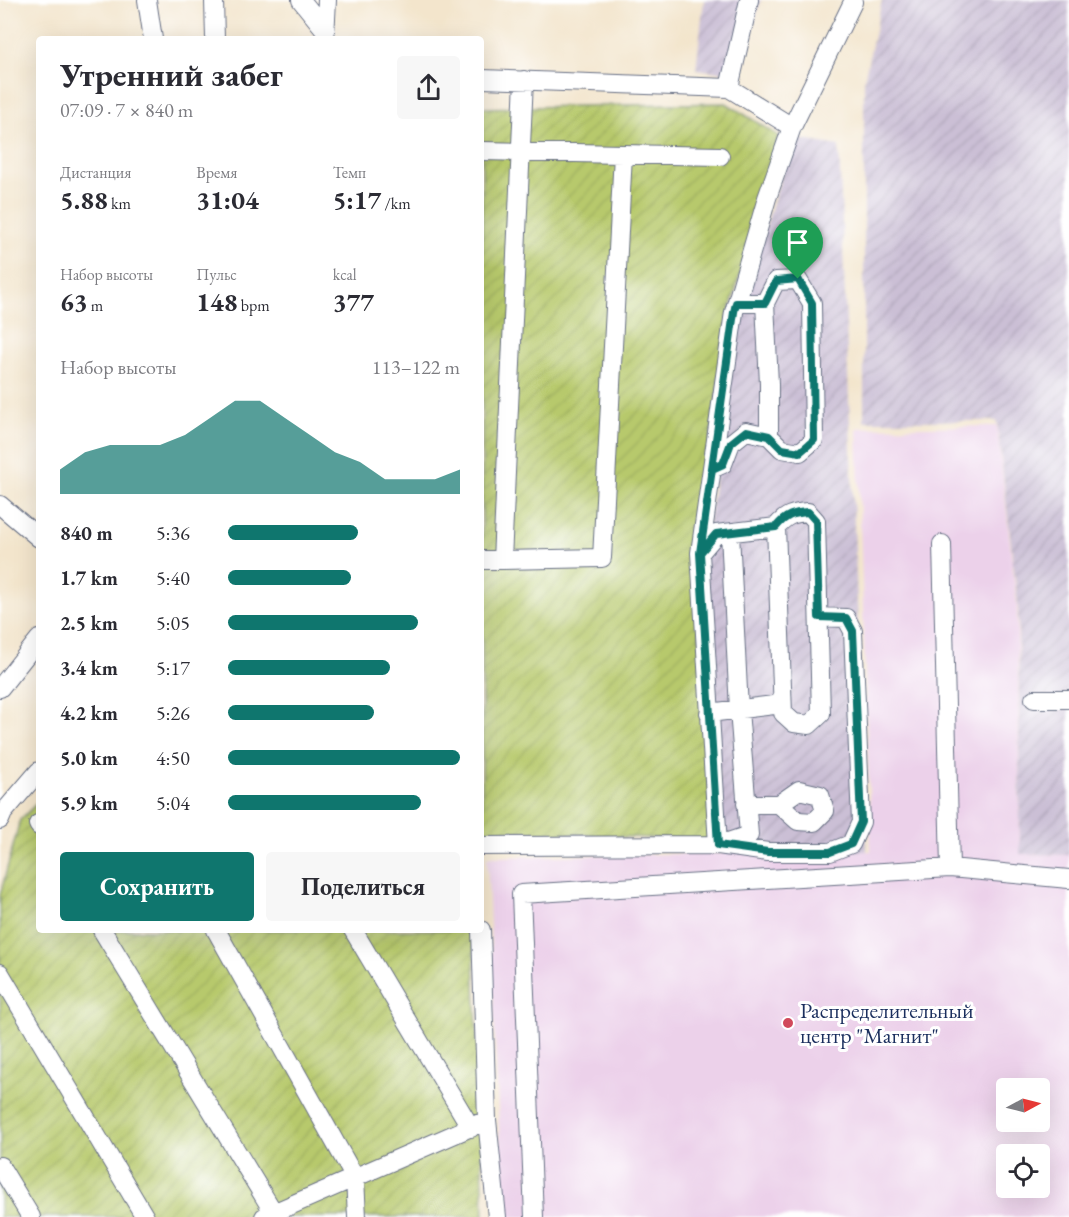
<!DOCTYPE html>
<html lang="ru">
<meta charset="utf-8">
<style>
body{margin:0;font-family:"EB Garamond",serif;background:#f7f7f7;color:#2b2b33;height:100vh;display:flex;flex-direction:column;font-size:22px;white-space:nowrap}
*{box-sizing:border-box;margin:0}
p{font-size:20px;color:#7c7c81}
.icon{flex:none;width:33px;height:33px;fill:none;stroke:currentColor;stroke-width:2;stroke-linecap:round;stroke-linejoin:round}
.map{position:relative;flex:1;overflow:hidden}
.sheet{position:absolute;left:36px;top:36px;width:448px;height:897px;display:flex;flex-direction:column;background:#fff;border-radius:6px;box-shadow:0 6px 24px #0002}
.sheet>*{flex:none}
.needle{width:39px;rotate:83deg}
.tools{position:absolute;left:996px;top:1078px;display:grid;gap:12px}
.tools a{display:grid;place-items:center;width:54px;height:54px;border-radius:6px;background:#fff;box-shadow:0 6px 24px #0002;font-size:30px}
.pin{position:absolute;display:grid;place-items:center;width:51px;height:51px;color:#fff;margin:-62px -26px;border-radius:50% 50% 50% 0;rotate:-45deg;box-shadow:0 0 6px #0007}
.pin .icon{rotate:45deg}
.round{display:grid;place-items:center;flex:none;width:63px;height:63px;border-radius:6px;background:#f7f7f7}
.overview{display:flex;align-items:center;justify-content:space-between;height:102px;padding:0 24px}
h1{font-size:33px;font-weight:700;line-height:45px}
.metrics{display:grid;grid-template-columns:repeat(3,1fr);gap:9px;height:102px;padding:6px 24px}
.metrics div{display:grid;align-content:center}
.metrics b{font-size:26px;font-weight:700}
.metrics small{font-size:16px;font-weight:400}
.metrics p{font-size:16px}
.chart{height:168px;padding:12px 24px}
.chart p{display:flex;justify-content:space-between}
.chart svg{width:100%;height:108px;margin-top:6px;fill:#0f766e;opacity:.7}
.primary-button{display:flex;gap:12px;margin-top:auto;padding:12px 24px}
.primary-button a{flex:1;height:69px;border-radius:6px;background:#0f766e;color:#fff;font-size:24px;font-weight:700;line-height:69px;text-align:center}
.primary-button a+a{background:#f7f7f7;color:#2b2b33}
ul{padding:0 24px;list-style:none;font-size:20px}
li{display:grid;grid-template-columns:96px 72px 1fr;align-items:center;height:45px}
li i{height:15px;border-radius:8px;background:#0f766e}
.map>svg:first-child{display:block}
.built{fill:#ecd1ea;fill-rule:evenodd}
.industrial{fill:url(#industrial-furrows)}
.garden{fill:url(#garden-furrows);stroke:#697c65;stroke-width:1.5}
.lines{fill:none;stroke-linecap:round;stroke-linejoin:round}
.minor-casing{stroke:#676f84;stroke-width:20}
.minor{stroke:#fff;stroke-width:18}
.route-casing{stroke:#fff;stroke-width:12}
.route{stroke:#0f766e;stroke-width:8}
.poi-dot{fill:#d1495b;stroke:#fff;stroke-width:2}
.labels{text-anchor:middle;stroke-width:6;stroke-linejoin:round;paint-order:stroke}
.poi-label{font-size:22px;fill:#1b2f5e;stroke:#fff;text-anchor:start}
</style>
<div class="map">
<svg width="1069" height="1217" viewBox="0 0 1069 1217">
<defs>
<pattern id="industrial-furrows" width="10" height="10" patternUnits="userSpaceOnUse" patternTransform="scale(1.5)"><rect width="10" height="10" fill="#cbbfd5"/><path d="M-1 1l2-2M0 10L10 0M9 11l2-2" fill="none" stroke="#aea4b9"/></pattern>
<pattern id="garden-furrows" width="10" height="10" patternUnits="userSpaceOnUse" patternTransform="scale(1.5)"><rect width="10" height="10" fill="#b7c96c"/><path d="M-1 1l2-2M0 10L10 0M9 11l2-2" fill="none" stroke="#9dad60"/></pattern>
</defs>
<rect width="100%" height="100%" fill="#fff"/>
<filter id="ink" filterUnits="userSpaceOnUse"><feTurbulence type="fractalNoise" baseFrequency=".0167" numOctaves="2"/><feDisplacementMap in="SourceGraphic" scale="12" xChannelSelector="R" yChannelSelector="G"/><feConvolveMatrix kernelMatrix="1 2 1 2 8 2 1 2 1" color-interpolation-filters="sRGB"/></filter>
<filter id="wash" filterUnits="userSpaceOnUse"><feTurbulence type="fractalNoise" baseFrequency=".008" numOctaves="4" result="noise"/><feDisplacementMap in="SourceGraphic" scale="24" xChannelSelector="R" yChannelSelector="G"/><feGaussianBlur stdDeviation="1.35" result="paint"/><feColorMatrix in="noise" values="0 0 0 0 0 0 0 0 0 0 0 0 0 0 0 0 0 1.4 0 .05"/><feComposite in="paint" operator="in"/></filter>
<g filter="url(#wash)">
<rect width="100%" height="100%" fill="#f3e5cc"/>
<path class="built" d="M997,426L1017,606L1020,854L1069,855V1217H503L487,857L871,851L857,428ZM1006,1089H1040V1122H1006ZM1006,1155H1040V1188H1006Z"/>
<path class="industrial" d="M704,0H761L739,75L696,69Z
M882,0H1069V855L1020,854L1018,605L997,421H864V80Z
M793,138L839,146L867,851L724,854L704,553L740,310Z"/>
<path class="garden" d="M726,103L779,136L728,316L694,552L713,841L482,830V108Z
M39,801V930H473L484,1217H0V895L20,820Z"/>
</g>
<g filter="url(#ink)">
<g class="lines">
<defs>
<path id="minor" d="M147,0L153,39
M214,0L215,39
M301,0L326,31
M325,37L327,0
M482,79L729,88L792,127L767,198L734,312L700,553L718,845L482,846
M729,88L749,0
M792,127L853,2
M482,151L720,156
M737,303H765L776,281L798,280L812,303L814,440L800,452L782,449L769,436V384L765,303
M712,469L723,464L731,443L746,431L769,436
M0,505L39,538
M942,544L950,868
M700,553L716,534L776,527C786,515 793,513 808,512L816,521L821,714L809,725L794,723L783,713L776,527
M482,560H502L524,80
M502,560L602,558L623,154
M0,688L39,639
M1034,699H1069
M709,713L782,704
M746,804H779L799,790L820,795L825,811L814,822L798,821L779,804
M0,820L3,813L39,771
M38,824L39,826
M722,844L749,835L739,710L730,533
M718,845L768,852H830L851,844L861,822L853,631L846,618L819,617
M102,930L274,1213
M216,930L355,1178L357,1217
M353,930L471,1128
M481,930L487,1120L497,1217
M0,973L145,1217
M0,1166L31,1217
M264,1217L487,1120
M534,1217L521,894L950,868L1069,879"/>
</defs>
<use href="#minor" class="minor-casing"/>
<use href="#minor" class="minor"/>
</g>
</g>
<g class="lines" filter="url(#ink)">
<defs>
<path id="route" d="M798,279L776,281L765,303H736L734,312L700,553L718,845L768,852H830L851,844L861,822L853,631L846,618L819,617L816,521L808,512C793,513 786,515 776,527L716,534L700,553L712,469L723,464L731,443L746,431L769,436L782,449L800,452L814,440L812,303L798,279"/>
</defs>
<use href="#route" class="route-casing"/>
<use href="#route" class="route"/>
</g>
<circle class="poi-dot" cx="788" cy="1023" r="6"/>
<g class="labels">
<g class="poi-label">
<text x="800" y="1018">Распределительный<tspan x="800" dy="25">центр "Магнит"</tspan></text>
</g>
</g>
</svg>
<div class="tools">
<a><svg class="needle" viewBox="-14 -14 28 28"><path d="M0-13l5 13h-10z" fill="#e53935"/><path d="M0 13l5-13h-10z" fill="#7c7c81"/></svg></a>
<a><svg class="icon" aria-label="locate" viewBox="0 0 24 24"><circle cx="12" cy="12" r="6"/><path d="M12 2v4M12 18v4M2 12h4M18 12h4"/></svg></a>
</div>
<div class="pin" style="left:798px;top:279px;background:#1e9e55"><svg class="icon" aria-label="arrive" viewBox="0 0 24 24"><path d="M6 21V4h12l-3 4 3 4H6"/></svg></div>
<section class="sheet">
<div class="overview"><div><h1>Утренний забег</h1><p>07:09 · 7 × 840 m</p></div><a class="round"><svg class="icon" aria-label="share" viewBox="0 0 24 24"><path d="M12 15V3M7 8l5-5 5 5M5 13v7h14v-7"/></svg></a></div>
<div class="metrics">
<div><p>Дистанция</p><b>5.88<small> km</small></b></div>
<div><p>Время</p><b>31:04</b></div>
<div><p>Темп</p><b>5:17<small> /km</small></b></div>
</div>
<div class="metrics">
<div><p>Набор высоты</p><b>63<small> m</small></b></div>
<div><p>Пульс</p><b>148<small> bpm</small></b></div>
<div><p>kcal</p><b>377</b></div>
</div>
<div class="chart"><p><span>Набор высоты</span>113–122 m</p>
<svg viewBox="0 0 160 44" preserveAspectRatio="none"><path d="M0 44V34L10 27L20 24L30 24L40 24L50 20L60 13L70 6L80 6L90 13L100 20L110 27L120 31L130 38L140 38L150 38L160 34V44z"/></svg>
</div>
<ul>
<li><b>840 m</b>5:36<i style="width:56%"></i></li>
<li><b>1.7 km</b>5:40<i style="width:53%"></i></li>
<li><b>2.5 km</b>5:05<i style="width:82%"></i></li>
<li><b>3.4 km</b>5:17<i style="width:70%"></i></li>
<li><b>4.2 km</b>5:26<i style="width:63%"></i></li>
<li><b>5.0 km</b>4:50<i style="width:100%"></i></li>
<li><b>5.9 km</b>5:04<i style="width:83%"></i></li>
</ul>
<div class="primary-button"><a>Сохранить</a><a>Поделиться</a></div>
</section>
</div>
